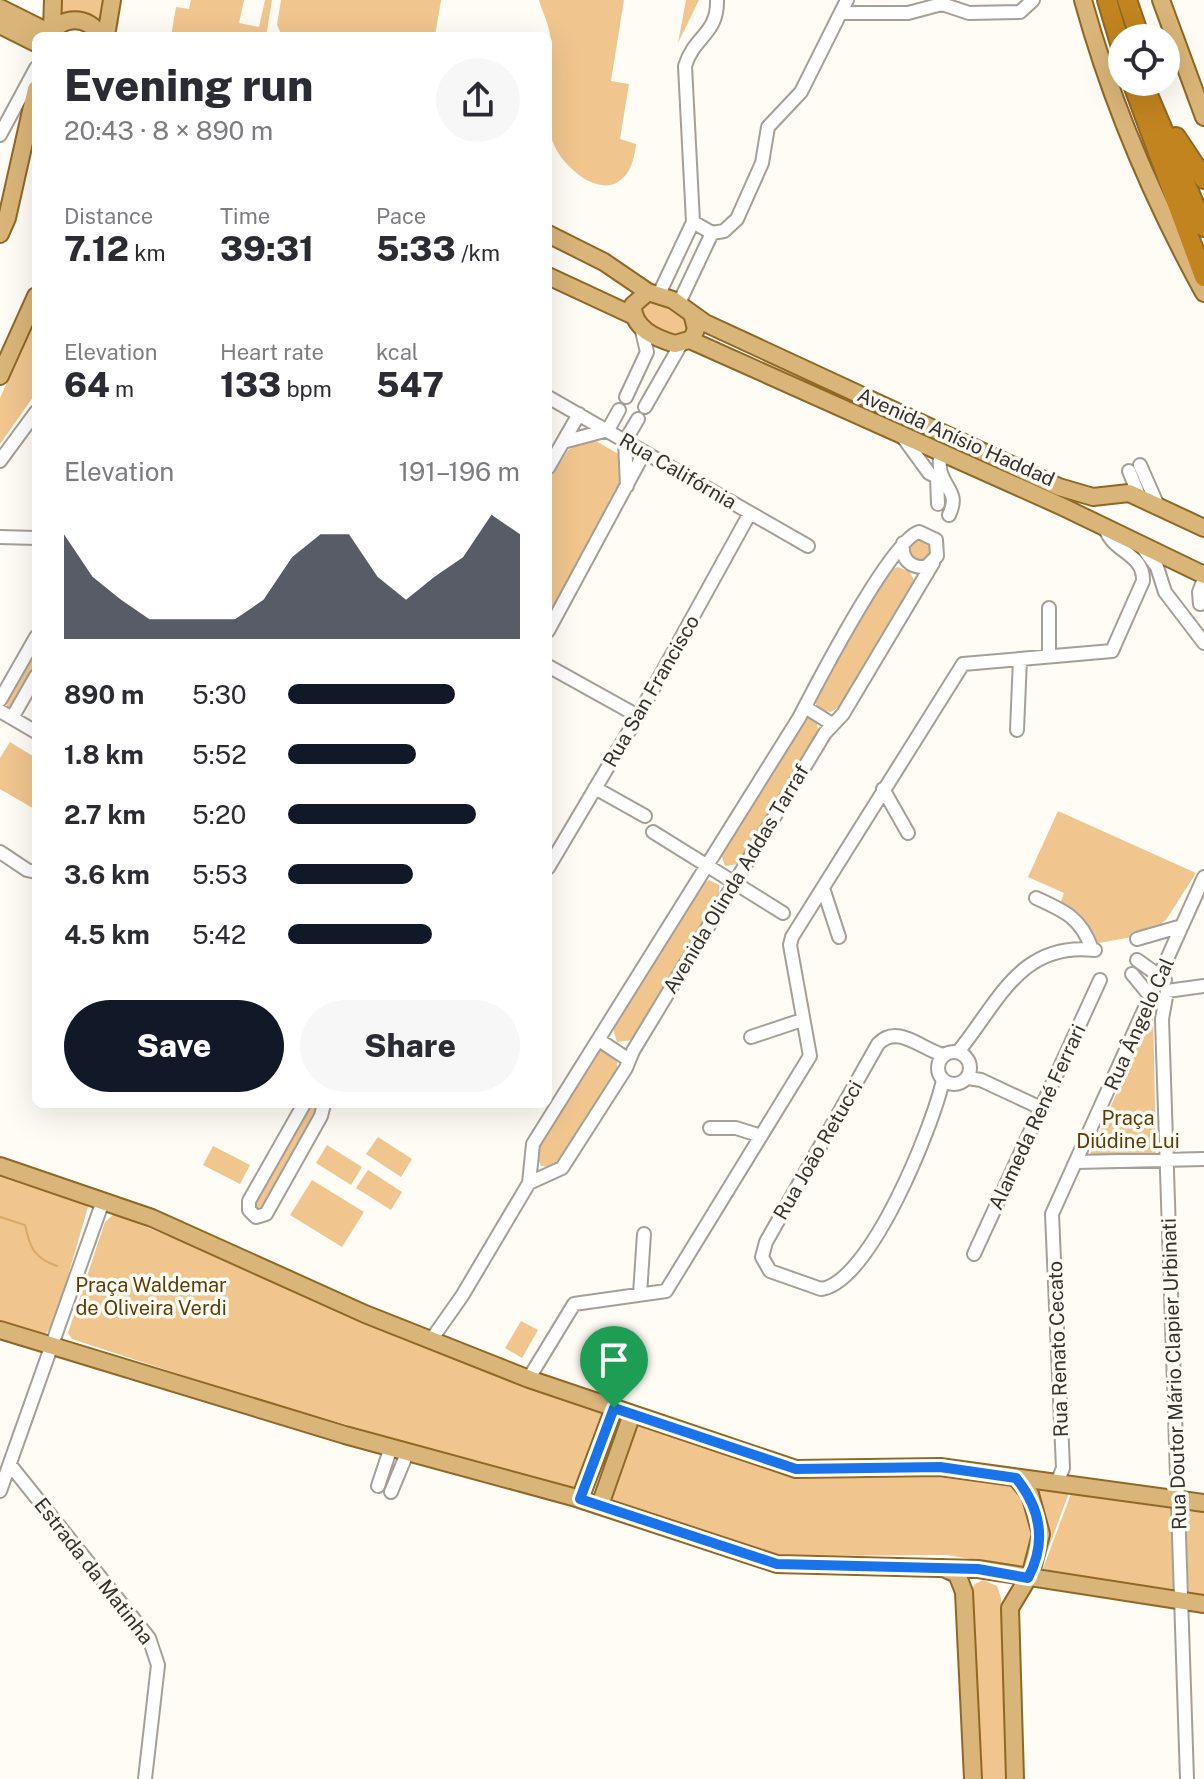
<!DOCTYPE html>
<meta charset="utf-8">
<style>
body{margin:0;font-family:"Public Sans",sans-serif;background:#f7f7f7;color:#2b2b33;height:100vh;display:flex;flex-direction:column;font-size:30px;white-space:nowrap}
*{box-sizing:border-box;margin:0}
p{font-size:26px;color:#7c7c81}
.icon{flex:none;width:44px;height:44px;fill:none;stroke:currentColor;stroke-width:2;stroke-linecap:round;stroke-linejoin:round}
.map{position:relative;flex:1;overflow:hidden}
.details{position:absolute;left:32px;top:32px;width:520px;height:1076px;display:flex;flex-direction:column;background:#fff;border-radius:12px;box-shadow:0 8px 32px #0002}
.details>*{flex:none}
.buttons{position:absolute;left:1108px;top:24px;display:grid;gap:16px}
.buttons a{display:grid;place-items:center;width:72px;height:72px;border-radius:50%;background:#fff;box-shadow:0 8px 32px #0002;font-size:40px}
.pin{position:absolute;display:grid;place-items:center;width:68px;height:68px;color:#fff;margin:-82px -34px;border-radius:50% 50% 50% 0;rotate:-45deg;box-shadow:0 0 8px #0007}
.pin .icon{rotate:45deg}
.round{display:grid;place-items:center;flex:none;width:84px;height:84px;border-radius:42px;background:#f7f7f7}
.head{display:flex;align-items:center;justify-content:space-between;height:136px;padding:0 32px}
h1{font-size:44px;font-weight:800;line-height:60px}
.figures{display:grid;grid-template-columns:repeat(3,1fr);gap:12px;height:136px;padding:8px 32px}
.figures div{display:grid;align-content:center}
.figures b{font-size:34px;font-weight:800}
.figures small{font-size:22px;font-weight:400}
.figures p{font-size:22px}
.chart{height:224px;padding:16px 32px}
.chart p{display:flex;justify-content:space-between}
.chart svg{width:100%;height:144px;margin-top:8px;fill:#111827;opacity:.7}
.button{display:flex;gap:16px;margin-top:auto;padding:16px 32px}
.button a{flex:1;height:92px;border-radius:48px;background:#111827;color:#fff;font-size:32px;font-weight:800;line-height:92px;text-align:center}
.button a+a{background:#f7f7f7;color:#2b2b33}
ul{padding:0 32px;list-style:none;font-size:26px}
li{display:grid;grid-template-columns:128px 96px 1fr;align-items:center;height:60px}
li i{height:20px;border-radius:10px;background:#111827}
.map>svg:first-child{display:block}
.green{fill:#f0c58e}
.lines{fill:none;stroke-linecap:round;stroke-linejoin:round}
.stream{stroke:#daa967;stroke-width:2}
.minor-casing{stroke:#a59f97;stroke-width:16}
.major-casing{stroke:#906724;stroke-width:20}
.highway-casing{stroke:#906724;stroke-width:22}
.minor{stroke:#fff;stroke-width:12}
.major{stroke:#dab579;stroke-width:16}
.highway{stroke:#c1841f;stroke-width:18}
.route-casing{stroke:#fff;stroke-width:16}
.route{stroke:#1a73e8;stroke-width:10}
.labels{text-anchor:middle;stroke-width:7;stroke-linejoin:round;paint-order:stroke}
.street-label{font-size:20px;fill:#34312e;stroke:#fffbf5}
.park-label{font-size:20px;fill:#5d3d06;stroke:#fffbf5}
</style>
<div class="map">
<svg width="1204" height="1779" viewBox="0 0 1204 1779">
<rect width="100%" height="100%" fill="#fffbf5"/>
<path class="green" d="M56,0H106L100,28L55,17Z
M191,0H244L239,23L259,27L265,0H272L267,31L263,36H171L176,7L189,9Z
M281,0H441L435,36H282L277,25Z
M539,0H624L611,81L629,84L620,139L636,144C634,158 632,173 618,182C608,189 593,184 583,178C528,138 555,98 551,42C550,26 543,14 539,0Z
M686,0H699L678,43Z
M647,300C667,302 682,310 690,330L681,338L661,332L642,318L640,303Z
M36,318V393L0,444V398Z
M591,438L620,455L623,486L548,615V482L568,450Z
M913,538L931,541L933,553L923,563L909,558L908,543Z
M898,567L910,572L915,583L840,706L831,712L821,710L815,703L816,691L890,570Z
M36,649V665L12,707L7,708L6,702Z
M809,718L817,722L818,732L738,864L725,866L721,854L804,720Z
M10,742L36,758V810L0,789V758Z
M1058,811L1196,873L1166,920L1156,927L1132,932V937L1099,943L1094,942L1080,915L1060,904L1064,893L1028,877Z
M709,880L719,885V894L631,1040L617,1042L613,1029L703,884Z
M1153,1010L1156,1155L1089,1156Z
M604,1050L617,1059V1072L564,1156L551,1167L541,1166L537,1156L543,1136L596,1052Z
M309,1104H320L318,1115L265,1211H257L255,1203L304,1120Z
M378,1137L412,1159L401,1177L366,1154Z
M327,1145L362,1167L351,1185L316,1163Z
M213,1146L250,1165L240,1184L203,1165Z
M368,1170L402,1192L391,1210L356,1188Z
M0,1172L84,1202L88,1207L55,1320L45,1335L0,1322Z
M312,1180L364,1212L342,1247L290,1215Z
M114,1214L603,1412L577,1489L572,1490L237,1393L72,1339L68,1333L105,1222Z
M521,1321L538,1330L522,1358L505,1348Z
M641,1424L794,1472H928L1070,1490L1040,1571L947,1555L778,1556L615,1501L611,1497L634,1426Z
M1071,1494L1174,1509L1179,1598L1041,1574Z
M1185,1511L1204,1512V1601L1189,1598Z
M983,1580L997,1586L1001,1598L1008,1779H978L969,1593L975,1584Z"/>
<g class="lines">
<path class="stream" d="M0,1217L25,1225C30,1248 34,1258 57,1266"/>
<defs>
<path id="minor" d="M842,13H908L942,4L969,13L1020,12L1033,0
M0,135L36,68
M693,222L712,233L724,231L737,219L762,163L768,127L801,92L847,0
M659,294L693,222L685,66C694,36 718,34 717,0
M679,303L712,233
M548,397L808,546
M626,397L647,352L641,327
M645,407L681,344
M902,436L929,473L937,477L938,504
M563,442L608,430L619,410
M940,453C940,459 939,468 941,473C947,491 959,494 949,515
M0,461L36,412
M1140,465L1158,506
M548,468L579,414
M1129,471L1140,498
M627,486L625,441L638,419
M0,537L36,538
M1143,548L1157,567L1165,592L1204,643
M1200,604L1199,592L1204,579
M1049,608V656
M548,631L644,453
M548,666L638,716
M0,700L36,637
M805,707L832,724
M0,711L36,732
M12,718L36,676
M1017,730L1020,659
M595,788L645,816
M883,789L908,833
M653,832L783,913
M0,852L27,870L36,872
M548,868L638,716L750,513
M823,888L839,937
M1036,898C1065,911 1081,918 1092,949
M1137,939L1182,926
M1137,960L1165,980
M1132,974L1155,1002
M751,1037L802,1020
M599,1040L629,1060
M938 1068a16 16 0 1 1 32 0a16 16 0 1 1-32 0Z
M958,1052C998,1003 1020,941 1095,950
M968,1078L981,1080L1041,1108
M943,1080C933,1126 870,1283 821,1289L770,1271L762,1257L766,1242L878,1044C898,1023 922,1050 944,1055
M304,1104L249,1201V1210L256,1217L266,1214L321,1116L324,1104
M710,1128H736L761,1136
M1076,1162L1204,1159
M529,1183L562,1168L626,1068L633,1051L825,733L843,714L933,563
M974,1254L1100,980
M640,1294L644,1234
M431,1340L462,1296L529,1183L533,1144L799,718C815,687 892,538 919,532L936,540L937,556L926,567C910,568 901,559 903,543
M529,1378L574,1304L666,1291L810,1056L790,945L792,937L963,664L1112,651L1143,581C1144,553 1113,553 1105,528
M11,1466L149,1638L158,1665L145,1779
M1057,1483L1063,1468L1052,1214L1204,877
M378,1486L391,1447
M0,1491L103,1201
M391,1492L408,1451
M1187,1779L1162,1019L1167,991L1204,986"/>
<path id="major" d="M1083,0C1111,102 1153,200 1204,293
M1161,0L1204,117
M0,8L50,33
M0,25L36,43
M52,30L53,0
M48,36C63,15 87,15 101,36
M106,36L112,0
M0,234L7,218L36,89
M548,234L604,262L648,292
M548,276L634,316
M693,317L696,329L692,339L675,344C655,338 632,328 633,305L648,292L673,300L705,323L1059,487L1093,497L1129,493L1204,528
M690,340L1061,506L1204,575
M0,376L36,296
M0,1166L152,1218L365,1314L529,1379L796,1469L940,1467L1204,1503
M0,1330L345,1435L573,1497L777,1564L978,1569L1204,1604
M580,1499L614,1408
M600,1505L632,1414
M943,1568L957,1574L964,1592L973,1779
M1015,1779L1010,1608L1031,1573L1041,1534L1030,1494L1016,1478"/>
<path id="highway" d="M1107,0L1122,50
M1127,0L1140,38
M1132,82L1204,277
M1146,90L1204,227
M1176,137L1204,179"/>
</defs>
<use href="#minor" class="minor-casing"/>
<use href="#major" class="major-casing"/>
<use href="#highway" class="highway-casing"/>
<use href="#minor" class="minor"/>
<use href="#major" class="major"/>
<use href="#highway" class="highway"/>
</g>
<g class="lines">
<defs>
<path id="route" d="M614,1408L796,1469L940,1467L1016,1478C1041,1509 1047,1542 1028,1578L978,1569L777,1564L580,1499Z"/>
</defs>
<use href="#route" class="route-casing"/>
<use href="#route" class="route"/>
</g>
<g class="labels">
<g class="street-label">
<text transform="translate(956 437) rotate(24)" y="7">Avenida Anísio Haddad</text>
<text transform="translate(678 471) rotate(30)" y="7">Rua Califórnia</text>
<text transform="translate(651 691) rotate(-60)" y="7">Rua San Francisco</text>
<text transform="translate(736 879) rotate(-59)" y="7">Avenida Olinda Addas Tarraf</text>
<text transform="translate(1139 1024) rotate(-66)" y="7">Rua Ângelo Cal</text>
<text transform="translate(1037 1117) rotate(-65)" y="7">Alameda René Ferrari</text>
<text transform="translate(818 1150) rotate(-60)" y="7">Rua João Retucci</text>
<text transform="translate(1058 1349) rotate(-92)" y="7">Rua Renato Cecato</text>
<text transform="translate(1174 1374) rotate(-92)" y="7">Rua Doutor Mário Clapier Urbinati</text>
<text transform="translate(94 1571) rotate(52)" y="7">Estrada da Matinha</text>
</g>
<g class="park-label">
<text x="1128" y="1125">Praça<tspan x="1128" dy="23">Diúdine Lui</tspan></text>
<text x="151" y="1292">Praça Waldemar<tspan x="151" dy="23">de Oliveira Verdi</tspan></text>
</g>
</g>
</svg>
<div class="buttons">
<a><svg class="icon" aria-label="locate" viewBox="0 0 24 24"><circle cx="12" cy="12" r="6"/><path d="M12 2v4M12 18v4M2 12h4M18 12h4"/></svg></a>
</div>
<div class="pin" style="left:614px;top:1408px;background:#1e9e55"><svg class="icon" aria-label="arrive" viewBox="0 0 24 24"><path d="M6 21V4h12l-3 4 3 4H6"/></svg></div>
<section class="details">
<div class="head"><div><h1>Evening run</h1><p>20:43 · 8 × 890 m</p></div><a class="round"><svg class="icon" aria-label="share" viewBox="0 0 24 24"><path d="M12 15V3M7 8l5-5 5 5M5 13v7h14v-7"/></svg></a></div>
<div class="figures">
<div><p>Distance</p><b>7.12<small> km</small></b></div>
<div><p>Time</p><b>39:31</b></div>
<div><p>Pace</p><b>5:33<small> /km</small></b></div>
</div>
<div class="figures">
<div><p>Elevation</p><b>64<small> m</small></b></div>
<div><p>Heart rate</p><b>133<small> bpm</small></b></div>
<div><p>kcal</p><b>547</b></div>
</div>
<div class="chart"><p><span>Elevation</span>191–196 m</p>
<svg viewBox="0 0 160 44" preserveAspectRatio="none"><path d="M0 44V12L10 25L20 32L30 38L40 38L50 38L60 38L70 32L80 19L90 12L100 12L110 25L120 32L130 25L140 19L150 6L160 12V44z"/></svg>
</div>
<ul>
<li><b>890 m</b>5:30<i style="width:72%"></i></li>
<li><b>1.8 km</b>5:52<i style="width:55%"></i></li>
<li><b>2.7 km</b>5:20<i style="width:81%"></i></li>
<li><b>3.6 km</b>5:53<i style="width:54%"></i></li>
<li><b>4.5 km</b>5:42<i style="width:62%"></i></li>
</ul>
<div class="button"><a>Save</a><a>Share</a></div>
</section>
</div>
